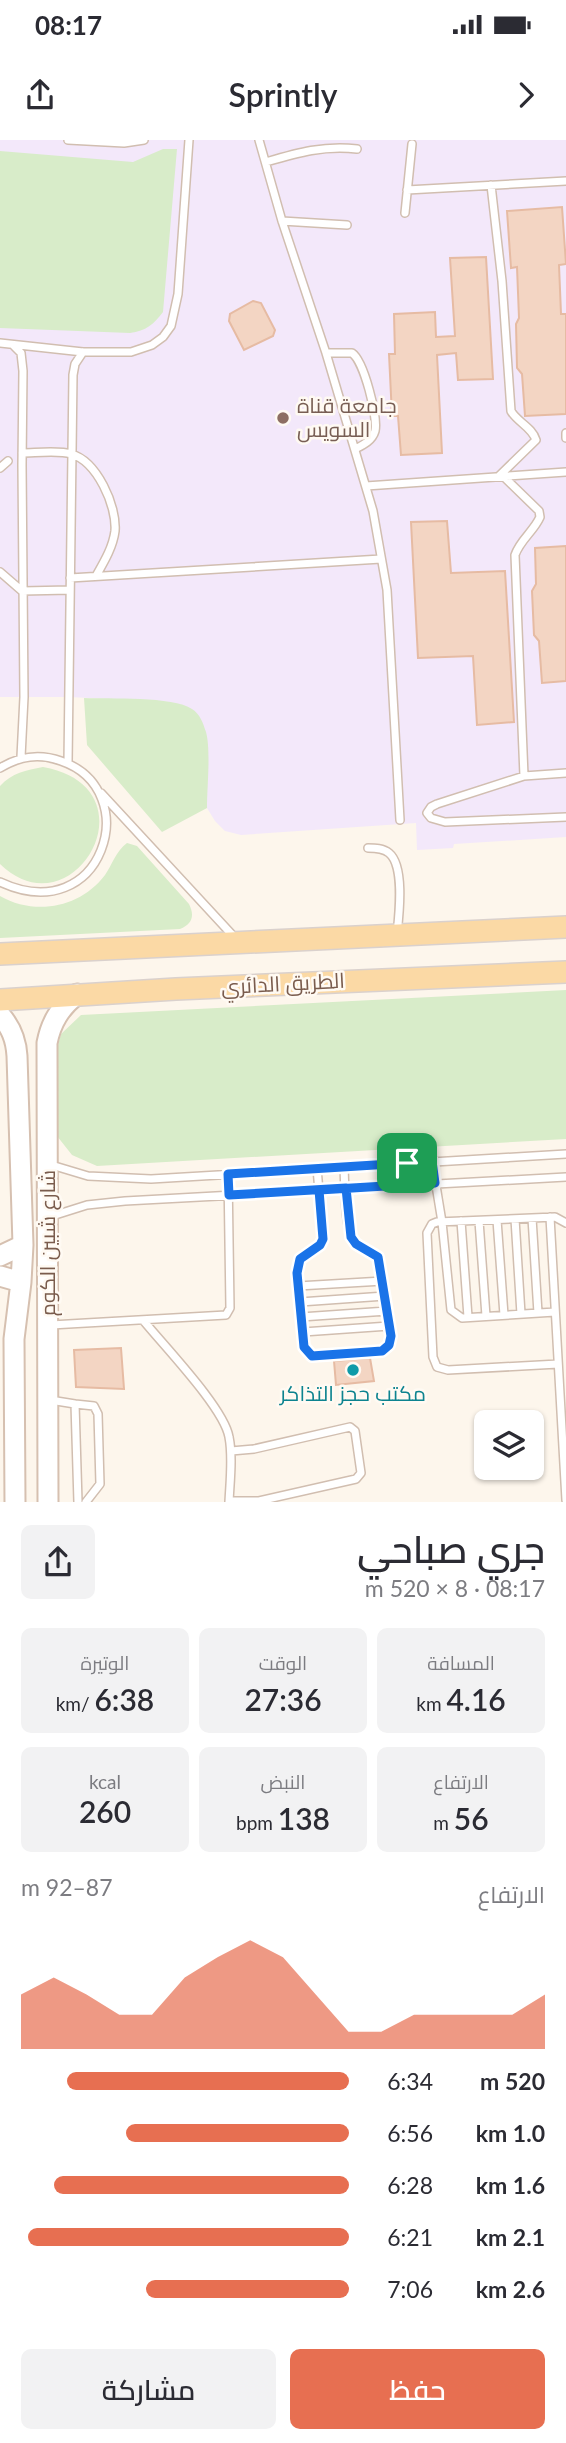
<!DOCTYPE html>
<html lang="ar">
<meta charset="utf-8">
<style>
body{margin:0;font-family:Lato,Cairo,sans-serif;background:#f2f2f3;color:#2b2b33;direction:rtl;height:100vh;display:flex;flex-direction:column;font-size:26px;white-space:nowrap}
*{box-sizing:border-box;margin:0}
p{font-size:23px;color:#7c7c81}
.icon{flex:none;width:38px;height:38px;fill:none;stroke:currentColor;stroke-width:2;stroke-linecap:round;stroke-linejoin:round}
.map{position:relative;height:1362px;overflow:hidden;direction:ltr}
.side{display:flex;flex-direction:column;background:#fff;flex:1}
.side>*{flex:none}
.fabs{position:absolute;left:474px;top:1270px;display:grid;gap:14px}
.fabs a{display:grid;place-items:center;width:70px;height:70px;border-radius:10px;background:#fff;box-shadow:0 2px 5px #0004;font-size:35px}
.pin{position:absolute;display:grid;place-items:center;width:60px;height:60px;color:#fff;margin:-30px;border-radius:14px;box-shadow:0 4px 10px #0006}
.round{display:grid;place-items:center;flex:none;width:74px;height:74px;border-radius:10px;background:#f2f2f3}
.headline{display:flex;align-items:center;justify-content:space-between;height:119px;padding:0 21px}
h1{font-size:38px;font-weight:600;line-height:52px}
.metrics{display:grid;grid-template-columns:repeat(3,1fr);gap:10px;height:119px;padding:7px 21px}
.metrics div{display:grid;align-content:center;border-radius:10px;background:#f2f2f3;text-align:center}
.metrics b{font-size:30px;font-weight:600}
.metrics small{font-size:19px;font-weight:400}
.metrics p{font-size:19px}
.chart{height:196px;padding:14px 21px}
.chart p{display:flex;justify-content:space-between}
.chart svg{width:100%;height:126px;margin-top:7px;fill:#e76f51;opacity:.7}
.primary-button{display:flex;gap:14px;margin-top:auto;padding:14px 21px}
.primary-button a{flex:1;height:80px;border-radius:10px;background:#e76f51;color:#fff;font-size:28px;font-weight:600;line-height:80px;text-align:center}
.primary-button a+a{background:#f2f2f3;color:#2b2b33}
ul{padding:0 21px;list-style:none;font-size:23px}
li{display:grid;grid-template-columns:112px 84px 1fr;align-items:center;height:52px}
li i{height:18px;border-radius:9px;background:#e76f51}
.status{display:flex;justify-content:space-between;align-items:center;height:49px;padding:0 35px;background:#fff;direction:ltr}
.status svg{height:19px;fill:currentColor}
header{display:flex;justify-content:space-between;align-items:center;height:91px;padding:0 21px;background:#fff;font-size:32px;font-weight:600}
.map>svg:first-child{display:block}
.education{fill:#f3e8fa}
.green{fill:#d8ecc9}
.building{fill:#f3d5c3;stroke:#e6bba3;stroke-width:2}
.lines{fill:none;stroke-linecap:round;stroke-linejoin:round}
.lane-casing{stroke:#d1beb0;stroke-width:10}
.secondary-casing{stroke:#d6c0b0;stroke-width:23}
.primary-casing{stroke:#dad1cd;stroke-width:24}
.lane{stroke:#fff;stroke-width:7}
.secondary{stroke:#fff;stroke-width:19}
.primary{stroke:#fbd9a5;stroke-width:21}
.route-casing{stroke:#fff;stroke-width:14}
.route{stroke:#1a73e8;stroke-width:9}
.education-dot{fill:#8d6e63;stroke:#fffaf3;stroke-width:2.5}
.culture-dot{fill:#0f9aa8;stroke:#fffaf3;stroke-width:2.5}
.labels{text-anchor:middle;stroke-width:5;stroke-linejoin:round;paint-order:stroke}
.education-label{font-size:21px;fill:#785e54;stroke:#fffaf3;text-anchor:start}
.street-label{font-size:21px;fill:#7a5c4d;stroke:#fffaf3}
.culture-label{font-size:21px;fill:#0d838f;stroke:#fffaf3}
</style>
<div class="status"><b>08:17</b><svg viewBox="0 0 49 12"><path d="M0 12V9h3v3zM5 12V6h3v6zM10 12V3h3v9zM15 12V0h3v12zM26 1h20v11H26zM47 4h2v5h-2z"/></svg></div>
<header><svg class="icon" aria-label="forward" viewBox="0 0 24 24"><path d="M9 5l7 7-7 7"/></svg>Sprintly<svg class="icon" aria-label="share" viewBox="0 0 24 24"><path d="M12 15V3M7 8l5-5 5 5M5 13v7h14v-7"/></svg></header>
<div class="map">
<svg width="566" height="1362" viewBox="0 0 566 1362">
<rect width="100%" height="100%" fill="#fdf6ec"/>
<path class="education" d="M0,0H566V697L454,704L453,708L417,710L416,683L241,695L225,691L215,681L207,668L206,594L170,562L69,557H0Z"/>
<path class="green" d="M163,9H177L163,172C154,184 146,191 130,193L0,188V11L133,22Z
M84,558C109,559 173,556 192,569C200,574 203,583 206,592C211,610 207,647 207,668L162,692L87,605Z
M43,627C158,648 73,795 0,724V646C12,633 26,630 43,627Z
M127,703L137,706L189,764C195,776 192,784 180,789L0,798V756C35,776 80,768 105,735C112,725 116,711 127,703Z
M566,850V999L97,1026L72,1015L57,996L54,919L61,894L81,875Z"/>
<path class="building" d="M562,67L566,124L559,125L561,174H566V274L525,276L522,234L517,228L516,184L519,178L517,127L511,128L507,71Z
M486,117L493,239L458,240L456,213L437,215L442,313L401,315L398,276H392L389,214H395L394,174L435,172L436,197L455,196L450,118Z
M253,161L261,163L275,190L273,196L244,210L229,181L230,174Z
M447,381L451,433L505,431L514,582L477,585L473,516L418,518L411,382Z
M566,406V541L542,543L539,501L534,495L532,451L536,444L535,408Z
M121,1208L124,1249L76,1247L74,1210Z
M370,1218L374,1241L336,1245L334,1221Z"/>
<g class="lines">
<defs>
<path id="lane" d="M68,0L124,3L144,0
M259,0L282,81L326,213L373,371L387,450L400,680
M266,22C297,13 324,5 357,9
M491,45L502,141L511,271C517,282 532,287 536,300L499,336
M407,50L566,41
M405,73L412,4
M282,81L347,85
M0,203L83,212H131L152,205L163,197L171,186L178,154L189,0
M14,206L21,213L23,231L22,325L24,557L21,617
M326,213H352C364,221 378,277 375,291C372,301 363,305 355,309
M566,293V298
M22,313C35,313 59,310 71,314C97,321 117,366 115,391C113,407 104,422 96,436
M0,328L8,321
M503,336L539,371L540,377C534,391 520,400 515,415L524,636
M366,346L566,332
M0,432L22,451L70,450
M70,438L381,419
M68,623L73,235L75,224L83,212
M0,628C20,616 39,613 61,621C146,650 103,790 0,742
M566,633L524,636L437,664L431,667L427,673L431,678L445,682L566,677
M101,653L236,799
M368,708C375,708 383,708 389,713C405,726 399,775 397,794
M432,1021L442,1082L451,1170L462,1178L555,1172
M48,1024L88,1036L151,1039L566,1014
M317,1028L323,1099L320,1105L300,1119L297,1133L304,1207L312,1216L382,1211L390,1201L380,1122C375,1110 364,1111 355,1103C344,1092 345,1043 344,1027
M49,1077L87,1065L125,1061L566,1037
M550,1077L566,1360
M532,1078L538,1173
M515,1079L521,1174
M497,1080L504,1175
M461,1081L468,1177
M479,1081L486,1176
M298,1146L383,1141
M300,1162L385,1156
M301,1177L387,1171
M143,1180C164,1206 224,1268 229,1297C233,1317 230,1341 229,1362
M51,1185L226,1175L230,1168L228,1034
M303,1192L389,1186
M558,1224L448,1230L437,1227L433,1217L427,1093L432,1084L437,1082L555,1077L566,1083
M50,1260L75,1264L78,1362
M75,1264L94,1266L98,1274L100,1344L86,1362
M229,1361H259L356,1339L361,1333L355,1291L350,1287L254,1309L231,1311"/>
<path id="secondary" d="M0,875C11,887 16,899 17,916L23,1105L21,1142L14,1199L15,1362
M0,1116L23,1105
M0,1136L21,1142
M48,1362L47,903C51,882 60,868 77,854"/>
<path id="primary" d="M0,814L566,787
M0,860L176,849L566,832"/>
</defs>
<use href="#lane" class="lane-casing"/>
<use href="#secondary" class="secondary-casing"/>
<use href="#primary" class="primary-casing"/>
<use href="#lane" class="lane"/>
<use href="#secondary" class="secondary"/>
<use href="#primary" class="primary"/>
</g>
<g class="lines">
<defs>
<path id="route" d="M407,1023L228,1034L229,1055L346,1048L351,1097L356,1104L378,1117L391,1196L389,1205L382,1211L312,1216L304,1207L297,1133L300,1119L320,1105L323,1099L319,1050L435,1043L432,1021L407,1023"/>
</defs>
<use href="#route" class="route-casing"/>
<use href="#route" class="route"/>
</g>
<circle class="education-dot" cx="283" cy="278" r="7"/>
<circle class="culture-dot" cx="353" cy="1230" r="7"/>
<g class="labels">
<g class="education-label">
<text x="297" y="273">جامعة قناة<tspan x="297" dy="24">السويس</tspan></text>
</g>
<g class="street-label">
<text transform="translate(283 844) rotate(-3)" y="7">الطريق الدائري</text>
<text transform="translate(48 1103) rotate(-90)" y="7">شارع شبين الكوم</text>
</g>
<g class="culture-label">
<text x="353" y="1261">مكتب حجز التذاكر</text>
</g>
</g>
</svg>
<div class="fabs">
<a><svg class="icon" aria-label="layers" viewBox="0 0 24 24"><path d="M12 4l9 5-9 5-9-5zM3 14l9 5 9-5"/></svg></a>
</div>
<div class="pin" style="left:407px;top:1023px;background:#1e9e55"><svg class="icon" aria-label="arrive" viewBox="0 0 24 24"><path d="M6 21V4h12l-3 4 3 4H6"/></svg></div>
</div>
<section class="side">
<div class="headline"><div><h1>جري صباحي</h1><p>08:17 · 8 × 520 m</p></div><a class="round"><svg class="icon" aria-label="share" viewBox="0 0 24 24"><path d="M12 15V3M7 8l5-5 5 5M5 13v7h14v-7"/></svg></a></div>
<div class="metrics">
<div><p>المسافة</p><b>4.16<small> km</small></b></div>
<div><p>الوقت</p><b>27:36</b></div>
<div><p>الوتيرة</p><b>6:38<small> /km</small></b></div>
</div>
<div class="metrics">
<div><p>الارتفاع</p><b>56<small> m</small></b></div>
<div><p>النبض</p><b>138<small> bpm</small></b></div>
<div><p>kcal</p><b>260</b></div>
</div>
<div class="chart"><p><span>الارتفاع</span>87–92 m</p>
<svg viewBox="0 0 160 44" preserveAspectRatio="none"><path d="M0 44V25L10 19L20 25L30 32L40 32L50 19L60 12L70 6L80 12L90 25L100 38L110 38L120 32L130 32L140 32L150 32L160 25V44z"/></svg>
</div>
<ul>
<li><b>520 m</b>6:34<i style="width:86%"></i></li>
<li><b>1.0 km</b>6:56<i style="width:68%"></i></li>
<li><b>1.6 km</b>6:28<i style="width:90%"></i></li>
<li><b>2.1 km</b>6:21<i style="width:98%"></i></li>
<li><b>2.6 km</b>7:06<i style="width:62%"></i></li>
</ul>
<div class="primary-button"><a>حفظ</a><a>مشاركة</a></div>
</section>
